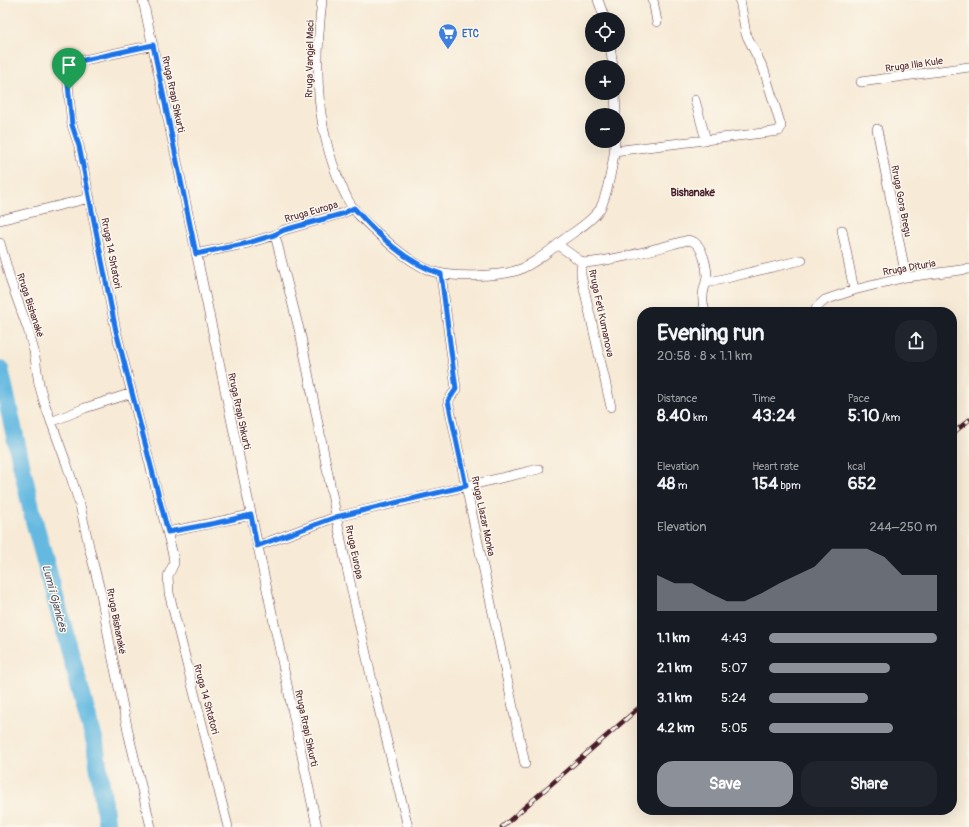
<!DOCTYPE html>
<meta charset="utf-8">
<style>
body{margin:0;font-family:Pangolin,sans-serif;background:#20242c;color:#f1f3f6;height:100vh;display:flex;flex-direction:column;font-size:15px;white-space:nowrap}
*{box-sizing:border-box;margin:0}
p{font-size:13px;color:#9ea1a6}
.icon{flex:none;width:22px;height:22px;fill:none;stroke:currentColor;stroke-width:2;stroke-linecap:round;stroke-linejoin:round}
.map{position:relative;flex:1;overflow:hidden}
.details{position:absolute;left:637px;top:307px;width:320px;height:508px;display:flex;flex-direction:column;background:#171b24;border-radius:16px;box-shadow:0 4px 16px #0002}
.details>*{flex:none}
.tools{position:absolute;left:585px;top:12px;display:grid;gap:8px}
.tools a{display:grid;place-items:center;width:40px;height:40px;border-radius:50%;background:#171b24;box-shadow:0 4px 16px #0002;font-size:20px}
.pin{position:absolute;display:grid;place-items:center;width:34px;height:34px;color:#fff;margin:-41px -17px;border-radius:50% 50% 50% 0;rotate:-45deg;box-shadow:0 0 4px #0007}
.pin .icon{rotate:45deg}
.round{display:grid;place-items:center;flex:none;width:42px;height:42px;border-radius:16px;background:#20242c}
.overview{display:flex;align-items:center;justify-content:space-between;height:68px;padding:0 20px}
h1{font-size:22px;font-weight:700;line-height:30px}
.metrics{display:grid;grid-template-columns:repeat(3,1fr);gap:6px;height:68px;padding:4px 20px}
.metrics div{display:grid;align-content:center}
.metrics b{font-size:17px;font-weight:700}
.metrics small{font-size:11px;font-weight:400}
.metrics p{font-size:11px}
.chart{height:112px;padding:8px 20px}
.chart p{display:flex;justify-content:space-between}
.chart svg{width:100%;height:72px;margin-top:4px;fill:#8c9099;opacity:.7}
.cta{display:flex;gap:8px;margin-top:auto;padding:8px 20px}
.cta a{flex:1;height:46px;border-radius:16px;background:#8c9099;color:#fff;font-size:16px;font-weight:700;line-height:46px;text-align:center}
.cta a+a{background:#20242c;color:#f1f3f6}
ul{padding:0 20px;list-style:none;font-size:13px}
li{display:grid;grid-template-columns:64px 48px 1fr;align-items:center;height:30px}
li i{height:10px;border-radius:5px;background:#8c9099}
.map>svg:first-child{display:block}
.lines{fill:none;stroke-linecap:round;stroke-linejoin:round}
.river{stroke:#65b9e1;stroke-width:18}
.street-casing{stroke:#643d45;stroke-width:10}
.street{stroke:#fff;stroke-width:9}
.rail-casing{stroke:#4a1f2b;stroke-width:4.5}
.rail{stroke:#fbf7ec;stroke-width:3;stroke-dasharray:9;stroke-linecap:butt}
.route-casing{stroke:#fff;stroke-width:8}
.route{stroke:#1a73e8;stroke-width:5}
.labels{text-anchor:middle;stroke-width:3;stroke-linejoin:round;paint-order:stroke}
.shop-label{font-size:10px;font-weight:bold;fill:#366cbe;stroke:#fbf7ec;text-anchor:start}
.street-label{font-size:10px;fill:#4a1f2b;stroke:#fbf7ec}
.neighbourhood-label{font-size:11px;font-weight:bold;fill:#4a1f2b;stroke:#fbf7ec}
.water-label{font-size:11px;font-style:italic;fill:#53556b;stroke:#fbf7ec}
</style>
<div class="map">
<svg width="969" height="827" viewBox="0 0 969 827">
<rect width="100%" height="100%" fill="#fbf7ec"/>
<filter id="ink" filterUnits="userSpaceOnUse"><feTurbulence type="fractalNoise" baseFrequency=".025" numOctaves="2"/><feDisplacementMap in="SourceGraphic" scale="8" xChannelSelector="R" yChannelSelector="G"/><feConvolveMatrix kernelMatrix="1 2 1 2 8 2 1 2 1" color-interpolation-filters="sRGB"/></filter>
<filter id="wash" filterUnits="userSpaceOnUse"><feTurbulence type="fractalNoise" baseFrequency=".012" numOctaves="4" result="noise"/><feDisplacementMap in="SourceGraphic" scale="16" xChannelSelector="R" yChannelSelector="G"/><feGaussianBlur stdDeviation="0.9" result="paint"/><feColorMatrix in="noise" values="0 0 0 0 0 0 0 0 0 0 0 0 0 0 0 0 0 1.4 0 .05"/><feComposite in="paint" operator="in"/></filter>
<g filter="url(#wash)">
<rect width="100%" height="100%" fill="#f7ead6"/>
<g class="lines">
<path class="river" d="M0,369L33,517L95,743L107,827"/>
</g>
</g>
<g filter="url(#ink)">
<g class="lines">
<defs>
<path id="street" d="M143,0L317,827
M322,0C314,70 315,134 347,198C354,213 369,225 381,236C395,249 413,264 431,271C451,278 501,277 521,269C536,262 550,251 563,240C575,231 591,222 600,209C607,196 615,156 615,141
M598,0L605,19
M653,0L657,22
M153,45L66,64L72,125L79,146L116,331L173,555L174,563L168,576L169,593L228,827
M610,45L613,67
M861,82L969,67
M615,93L616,115
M695,100L706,140
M877,129L906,277
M614,151L779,131L781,126L764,70L746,34L740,0
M0,220L90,198
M842,230L854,290
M275,235L301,337L344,555L373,685L408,827
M0,243L11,282L28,329L34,351L39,384L44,402L67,465L80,505L90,551L101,594L110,645L129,736L151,827
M558,245L583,263
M196,254L248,243L275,235L284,230L343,213L354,208
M441,274L456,389L448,401L525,764
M706,283L802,260
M815,312L817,307L825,300L854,290L906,277L969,269
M611,407L581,275V268L583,263C619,260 654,249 688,240C690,241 693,241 694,242C703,247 707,268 707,277C706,284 703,290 703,296C702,301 704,307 705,312
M51,422L85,408L132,393
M168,532L251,515
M257,546L336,517L539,469"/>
</defs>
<use href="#street" class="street-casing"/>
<use href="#street" class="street"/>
<defs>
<path id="rail" d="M952,434L969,420
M502,827L642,705"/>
</defs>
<use href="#rail" class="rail-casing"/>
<use href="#rail" class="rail"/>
</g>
</g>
<g class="lines" filter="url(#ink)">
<defs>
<path id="route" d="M153,45L196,254L248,243L274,235L284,230L342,214L354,208C377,234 406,263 441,274L456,389L448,401L466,486L336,517L257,546L251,515L216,523L168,532L116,331L79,146L72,125L66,64Z"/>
</defs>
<use href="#route" class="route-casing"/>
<use href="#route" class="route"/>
</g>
<defs>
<symbol id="supermarket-pin" viewBox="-11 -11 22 30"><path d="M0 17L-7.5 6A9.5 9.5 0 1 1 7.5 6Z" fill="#3f7fe0" stroke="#fbf7ec"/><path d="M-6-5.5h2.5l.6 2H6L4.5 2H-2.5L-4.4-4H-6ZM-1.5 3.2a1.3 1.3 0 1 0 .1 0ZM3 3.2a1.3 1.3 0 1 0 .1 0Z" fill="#fff"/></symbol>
</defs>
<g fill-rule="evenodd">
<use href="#supermarket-pin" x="437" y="22" width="22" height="30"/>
</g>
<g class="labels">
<g class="shop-label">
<text x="462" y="37">ETC</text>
</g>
<g class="street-label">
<text transform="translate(309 59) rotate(-89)" y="4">Rruga Vangjel Maci</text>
<text transform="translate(914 64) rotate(-8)" y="4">Rruga Ilia Kule</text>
<text transform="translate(174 94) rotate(78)" y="4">Rruga Rrapi Shkurti</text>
<text transform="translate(902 201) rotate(79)" y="4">Rruga Gora Bregu</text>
<text transform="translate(311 211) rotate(-16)" y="4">Rruga Europa</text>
<text transform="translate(112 253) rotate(79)" y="4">Rruga 14 Shtatori</text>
<text transform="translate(909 267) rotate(-10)" y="4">Rruga Dituria</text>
<text transform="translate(31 305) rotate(72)" y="4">Rruga Bishanakë</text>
<text transform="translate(602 313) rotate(78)" y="4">Rruga Feti Kumanova</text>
<text transform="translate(240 411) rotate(78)" y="4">Rruga Rrapi Shkurti</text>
<text transform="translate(484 516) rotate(78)" y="4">Rruga Llazar Monka</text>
<text transform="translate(355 552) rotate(78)" y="4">Rruga Europa</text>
<text transform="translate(117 621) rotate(79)" y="4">Rruga Bishanakë</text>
<text transform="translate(207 699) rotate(75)" y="4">Rruga 14 Shtatori</text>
<text transform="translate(307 728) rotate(78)" y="4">Rruga Rrapi Shkurti</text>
</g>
<g class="neighbourhood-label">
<text x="693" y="196">Bishanakë</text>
</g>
<g class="water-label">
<text transform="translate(55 598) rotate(75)" y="4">Lumi i Gjanicës</text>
</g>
</g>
</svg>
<div class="tools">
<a><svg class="icon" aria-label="locate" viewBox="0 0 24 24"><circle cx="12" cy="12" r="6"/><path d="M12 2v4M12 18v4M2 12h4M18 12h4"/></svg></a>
<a>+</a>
<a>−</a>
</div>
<div class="pin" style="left:69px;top:89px;background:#1e9e55"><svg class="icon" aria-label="arrive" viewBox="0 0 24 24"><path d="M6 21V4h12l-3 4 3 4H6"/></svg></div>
<section class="details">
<div class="overview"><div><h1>Evening run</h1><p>20:58 · 8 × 1.1 km</p></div><a class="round"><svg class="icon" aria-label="share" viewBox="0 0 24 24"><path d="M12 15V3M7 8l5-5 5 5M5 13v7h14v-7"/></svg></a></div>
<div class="metrics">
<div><p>Distance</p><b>8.40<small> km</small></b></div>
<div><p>Time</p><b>43:24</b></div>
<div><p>Pace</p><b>5:10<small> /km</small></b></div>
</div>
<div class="metrics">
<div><p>Elevation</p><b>48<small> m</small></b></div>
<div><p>Heart rate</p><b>154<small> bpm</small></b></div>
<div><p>kcal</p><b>652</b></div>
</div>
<div class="chart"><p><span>Elevation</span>244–250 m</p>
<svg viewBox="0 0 160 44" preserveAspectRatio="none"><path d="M0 44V22L10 27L20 27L30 33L40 38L50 38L60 33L70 27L80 22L90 17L100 6L110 6L120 6L130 11L140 22L150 22L160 22V44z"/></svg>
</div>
<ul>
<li><b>1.1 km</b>4:43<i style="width:100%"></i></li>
<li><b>2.1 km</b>5:07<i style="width:72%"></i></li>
<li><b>3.1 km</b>5:24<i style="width:59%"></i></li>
<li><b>4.2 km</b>5:05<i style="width:74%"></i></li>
</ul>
<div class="cta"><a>Save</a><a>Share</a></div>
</section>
</div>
